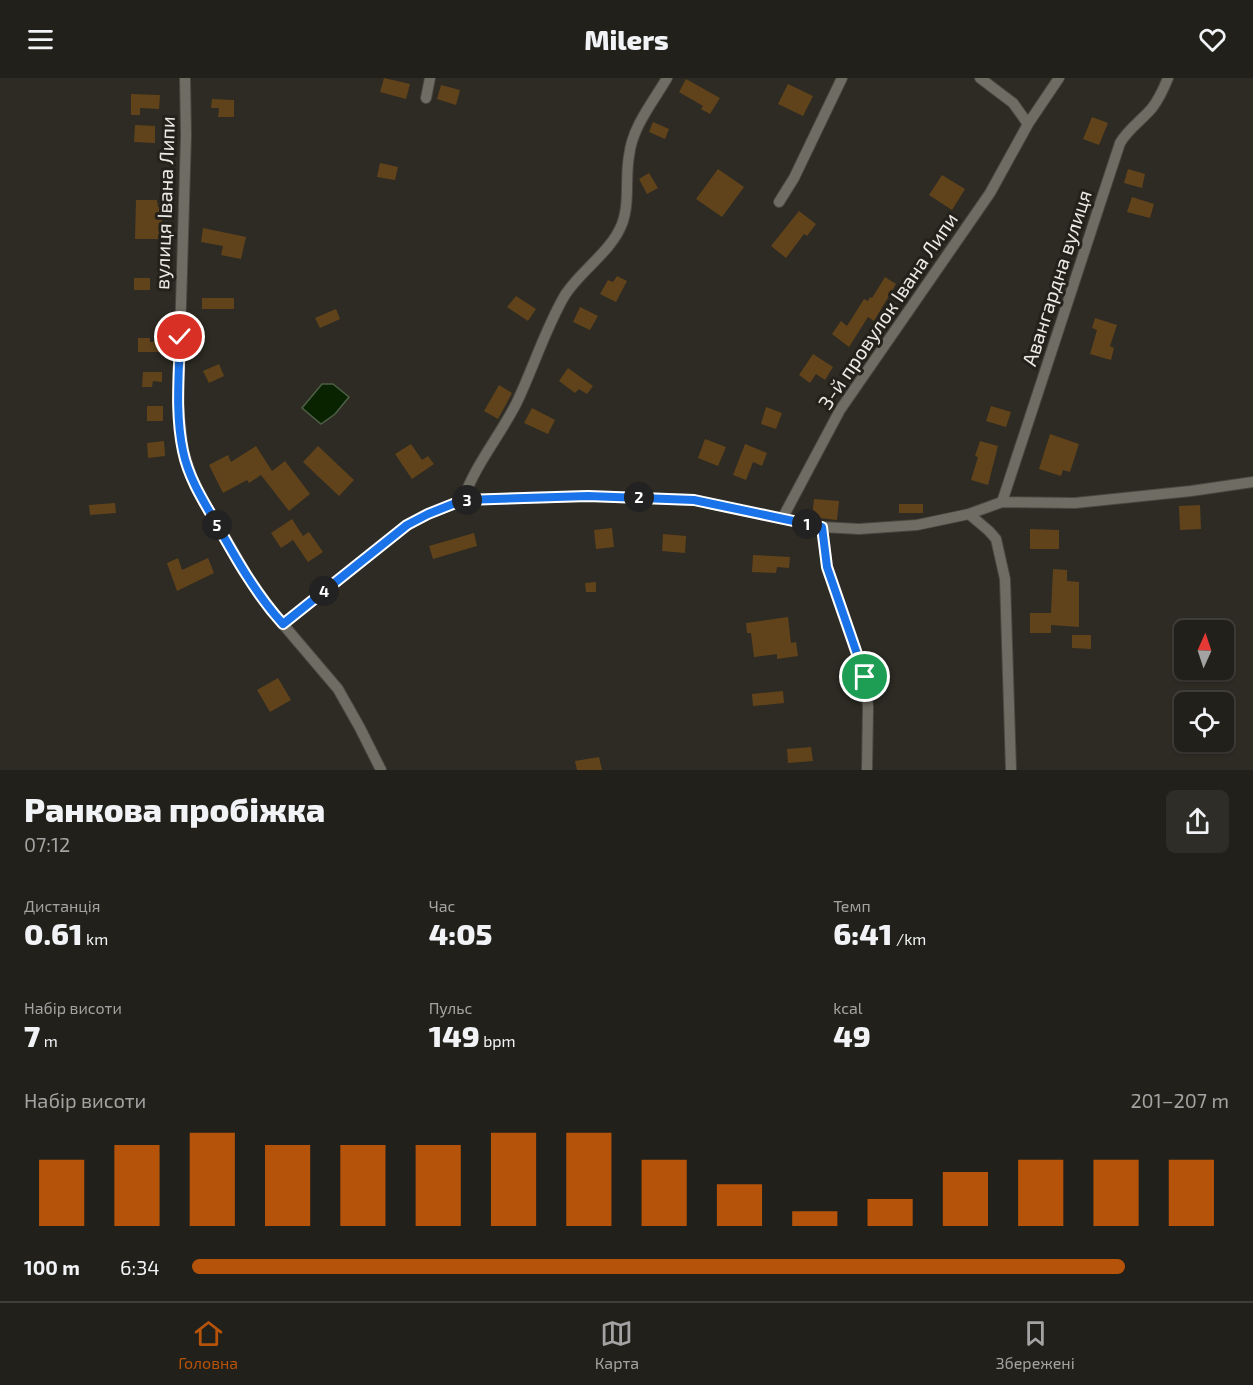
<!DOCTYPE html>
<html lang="uk">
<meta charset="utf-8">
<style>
body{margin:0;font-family:"Exo 2",sans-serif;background:#2e2d27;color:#f1f3f6;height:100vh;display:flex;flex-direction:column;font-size:22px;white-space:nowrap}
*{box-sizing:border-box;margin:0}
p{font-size:20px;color:#a2a3a2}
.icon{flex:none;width:33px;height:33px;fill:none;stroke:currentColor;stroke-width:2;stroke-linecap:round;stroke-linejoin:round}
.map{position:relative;height:692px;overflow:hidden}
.panel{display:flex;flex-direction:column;background:#22201a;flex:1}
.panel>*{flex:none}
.needle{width:39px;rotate:3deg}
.controls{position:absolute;left:1174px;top:542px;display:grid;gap:12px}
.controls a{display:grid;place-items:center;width:60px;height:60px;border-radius:9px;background:#22201a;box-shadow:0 2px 4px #0004,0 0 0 2px #3f3e39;font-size:30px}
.pin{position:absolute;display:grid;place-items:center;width:51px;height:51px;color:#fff;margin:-26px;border:3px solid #fff;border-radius:50%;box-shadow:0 2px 6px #0007}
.km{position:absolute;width:30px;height:30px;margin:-15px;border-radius:50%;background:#222;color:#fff;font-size:16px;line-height:30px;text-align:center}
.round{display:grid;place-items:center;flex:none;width:63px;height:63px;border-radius:9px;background:#2e2d27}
.head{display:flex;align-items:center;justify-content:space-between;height:102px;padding:0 24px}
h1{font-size:33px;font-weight:800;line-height:45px}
.metrics{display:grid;grid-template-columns:repeat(3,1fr);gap:9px;height:102px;padding:6px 24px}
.metrics div{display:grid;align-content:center}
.metrics b{font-size:30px;font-weight:800}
.metrics small{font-size:16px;font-weight:400}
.metrics p{font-size:16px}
.chart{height:168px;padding:12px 24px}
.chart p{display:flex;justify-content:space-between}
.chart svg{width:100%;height:108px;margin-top:6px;stroke:#b45309;stroke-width:6}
ul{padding:0 24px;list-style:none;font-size:20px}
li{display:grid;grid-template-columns:96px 72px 1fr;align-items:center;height:45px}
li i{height:15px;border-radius:8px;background:#b45309}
header{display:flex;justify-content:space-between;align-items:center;height:78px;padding:0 24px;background:#22201a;font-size:27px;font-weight:800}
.menu{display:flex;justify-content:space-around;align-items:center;height:84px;border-top:2px solid #3f3e39;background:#22201a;font-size:16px;color:#a2a3a2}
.menu a{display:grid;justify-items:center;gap:3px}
.menu .on{color:#b45309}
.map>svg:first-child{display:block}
.water{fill:#092300;stroke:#4d5f44;stroke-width:1.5}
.building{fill:#61431b}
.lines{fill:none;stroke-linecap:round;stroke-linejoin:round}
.street-casing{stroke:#494740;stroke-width:12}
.street{stroke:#6f6d63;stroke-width:10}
.route-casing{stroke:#fff;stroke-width:12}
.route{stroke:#1a73e8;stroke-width:8}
.labels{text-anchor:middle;stroke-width:6;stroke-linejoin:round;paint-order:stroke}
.street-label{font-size:20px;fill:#ebeae4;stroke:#24211a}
</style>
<header><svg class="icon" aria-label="menu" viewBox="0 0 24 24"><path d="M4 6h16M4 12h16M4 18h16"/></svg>Milers<svg class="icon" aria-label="heart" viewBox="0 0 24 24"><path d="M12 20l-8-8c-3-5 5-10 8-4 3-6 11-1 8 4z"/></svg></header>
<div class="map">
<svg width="1253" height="692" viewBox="0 0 1253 692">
<rect width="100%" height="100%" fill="#2d2b23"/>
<path class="water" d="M322,306H333L349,319L335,336L321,346L302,330Z"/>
<path class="building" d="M384,0L410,6L406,21L380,14Z
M686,1L720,20L710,36L701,31L703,28L679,14Z
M788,6L813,18L803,38L778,26Z
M441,7L460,12L456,27L437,21Z
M131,16L160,17L159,31L140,30V37H131Z
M212,21L234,22V39H218L219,30H211Z
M1092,39L1108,45L1099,67L1083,61Z
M653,44L669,51L665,61L649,54Z
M135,47L155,48V65L134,64Z
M380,85L398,89L395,102L377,99Z
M718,91L744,109L722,139L696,121Z
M1128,91L1145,96L1142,110L1124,105Z
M649,95L658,110L647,116L639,101Z
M942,97L965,111L952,132L929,117Z
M1132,119L1154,126L1150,140L1127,134Z
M136,122H157L158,129H170L171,138H162V161H135Z
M799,133L816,146L807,158L804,156L786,180L771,168Z
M203,150L246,159L241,181L221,177L223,168L201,164Z
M617,198L627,203L616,224L600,216L608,202L613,204Z
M885,199L896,206L874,243L868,239L849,269L832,256L841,243L847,248L864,221L868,223L870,219L872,220Z
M134,200H150V212H134Z
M516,218L536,231L528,243L507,229Z
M202,220H234V231H202Z
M580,229L598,238L590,252L573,244Z
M336,231L340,241L320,250L315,240Z
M1095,240L1117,247L1110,268L1114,270L1111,282L1090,276L1097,252L1092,250Z
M138,260H150V264H164V274H138Z
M813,276L833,289L825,302L816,296L810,305L799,297Z
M219,286L224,298L209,305L203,293Z
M568,290L593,308L587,316L579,311L575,315L559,303Z
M143,294H162V304L153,303L152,309H142Z
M499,307L512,315L498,341L484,333Z
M147,328H163V343H147Z
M991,328L1011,334L1006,349L986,343Z
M766,329L782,335L776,351L761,346Z
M532,330L555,342L548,356L524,345Z
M1050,356L1079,366L1070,394L1063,392L1061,398L1039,391Z
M705,361L726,369L718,388L698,380Z
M164,363L165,378L148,380L147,365Z
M980,363L998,368L988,407L971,402L978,379L975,378Z
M411,366L422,382L428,378L434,386L412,401L395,376Z
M745,366L767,375L762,388L753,384L746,402L733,397Z
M256,368L272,393L285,383L310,416L289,433L261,397L249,405L247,402L223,415L209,387L228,377L231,384Z
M318,368L354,402L339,418L303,384Z
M814,421L839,423L837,442L812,439Z
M115,425L116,435L90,437L89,427Z
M899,426H923V435H899Z
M1200,427L1201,451L1180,452L1179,428Z
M292,441L303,458L309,454L323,474L308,484L293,462L281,470L271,455Z
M612,450L614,469L596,471L594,452Z
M1030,451L1059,452V471H1030Z
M474,455L477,468L433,481L429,468Z
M663,456L686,458L685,475L662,473Z
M753,477L790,479L789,490L777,489L776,495L752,494Z
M178,480L182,492L208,480L214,495L177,513L167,485Z
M1053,491L1067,492V503L1079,504V549L1051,547V555H1030V535H1051Z
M596,504V514H586L585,505Z
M788,539L791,565L796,564L798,578L777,581V576L754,579L751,555H747L746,545Z
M1072,557H1091V571L1072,570Z
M278,600L291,622L270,634L257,612Z
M783,613L784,625L753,628L752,616Z
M811,669L813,683L788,685L787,671Z
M599,679L602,692H577L575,683Z"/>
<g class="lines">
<defs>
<path id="street" d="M185,0L186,57L178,327L183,373L192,400L204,424L248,499L270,531L338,611L360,650L381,692
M980,0L1013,25L1028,46
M426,20L430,0
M779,124L794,100L842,0
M463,422C475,387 499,359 516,326C533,291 545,251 565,217C581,192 611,174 622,146C630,125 625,99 629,78C632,49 653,24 667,0
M1002,424L1120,65C1128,51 1142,42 1152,30C1159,21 1164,10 1168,0
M969,436L989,453L996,461L1005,501L1011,692
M782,441L840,332L990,115L1028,46L1059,0
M822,449L827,489L865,599L868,629L867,692
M283,546L407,447L427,436L463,422L588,418L695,422L822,449L859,451L917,447L969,436L1002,424L1075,425L1191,413L1253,404"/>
</defs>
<use href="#street" class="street-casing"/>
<use href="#street" class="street"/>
</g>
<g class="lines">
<defs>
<path id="route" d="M180,259C179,296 175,336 183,373C188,398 202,421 215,443C235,479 255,515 283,546L407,447L428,436L463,422L588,418L694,422L822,449L827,489L865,599"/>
</defs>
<use href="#route" class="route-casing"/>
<use href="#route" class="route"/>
</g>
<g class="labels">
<g class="street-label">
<text transform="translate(165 125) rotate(-88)" y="7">вулиця Івана Липи</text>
<text transform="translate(1057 200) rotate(-72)" y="7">Авангардна вулиця</text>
<text transform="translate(888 233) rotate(-56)" y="7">3-й провулок Івана Липи</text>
</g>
</g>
</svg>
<div class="controls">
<a><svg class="needle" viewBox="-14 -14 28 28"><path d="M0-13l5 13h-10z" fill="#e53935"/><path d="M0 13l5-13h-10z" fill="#a2a3a2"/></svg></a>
<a><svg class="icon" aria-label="locate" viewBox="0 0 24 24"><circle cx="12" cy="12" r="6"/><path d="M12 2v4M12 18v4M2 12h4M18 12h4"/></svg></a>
</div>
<div class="pin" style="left:865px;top:599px;background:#1e9e55"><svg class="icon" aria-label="arrive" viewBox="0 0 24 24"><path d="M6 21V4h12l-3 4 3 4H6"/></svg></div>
<div class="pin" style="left:180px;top:259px;background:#d93025"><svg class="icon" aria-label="check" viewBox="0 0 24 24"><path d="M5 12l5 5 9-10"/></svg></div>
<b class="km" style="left:807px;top:446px">1</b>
<b class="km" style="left:639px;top:419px">2</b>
<b class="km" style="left:467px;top:422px">3</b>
<b class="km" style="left:324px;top:513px">4</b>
<b class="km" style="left:217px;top:447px">5</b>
</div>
<section class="panel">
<div class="head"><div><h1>Ранкова пробіжка</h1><p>07:12</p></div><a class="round"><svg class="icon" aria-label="share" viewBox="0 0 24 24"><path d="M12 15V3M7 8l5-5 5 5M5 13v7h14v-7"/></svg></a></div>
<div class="metrics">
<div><p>Дистанція</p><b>0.61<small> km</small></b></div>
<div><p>Час</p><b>4:05</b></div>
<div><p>Темп</p><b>6:41<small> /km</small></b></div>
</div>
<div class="metrics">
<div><p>Набір висоти</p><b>7<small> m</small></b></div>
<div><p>Пульс</p><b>149<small> bpm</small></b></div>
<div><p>kcal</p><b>49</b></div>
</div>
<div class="chart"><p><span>Набір висоти</span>201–207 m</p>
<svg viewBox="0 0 160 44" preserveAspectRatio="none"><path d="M5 44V17M15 44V11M25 44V6M35 44V11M45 44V11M55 44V11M65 44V6M75 44V6M85 44V17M95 44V27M105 44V38M115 44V33M125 44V22M135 44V17M145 44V17M155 44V17"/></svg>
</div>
<ul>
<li><b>100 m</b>6:34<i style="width:90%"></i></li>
</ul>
</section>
<nav class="menu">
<a class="on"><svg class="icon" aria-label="home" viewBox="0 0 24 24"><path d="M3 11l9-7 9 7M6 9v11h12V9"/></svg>Головна</a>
<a><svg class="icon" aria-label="map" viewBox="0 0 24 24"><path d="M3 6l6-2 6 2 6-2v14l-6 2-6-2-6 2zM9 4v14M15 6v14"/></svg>Карта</a>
<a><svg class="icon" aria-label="saved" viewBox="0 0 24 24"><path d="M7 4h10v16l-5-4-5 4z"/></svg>Збережені</a>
</nav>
